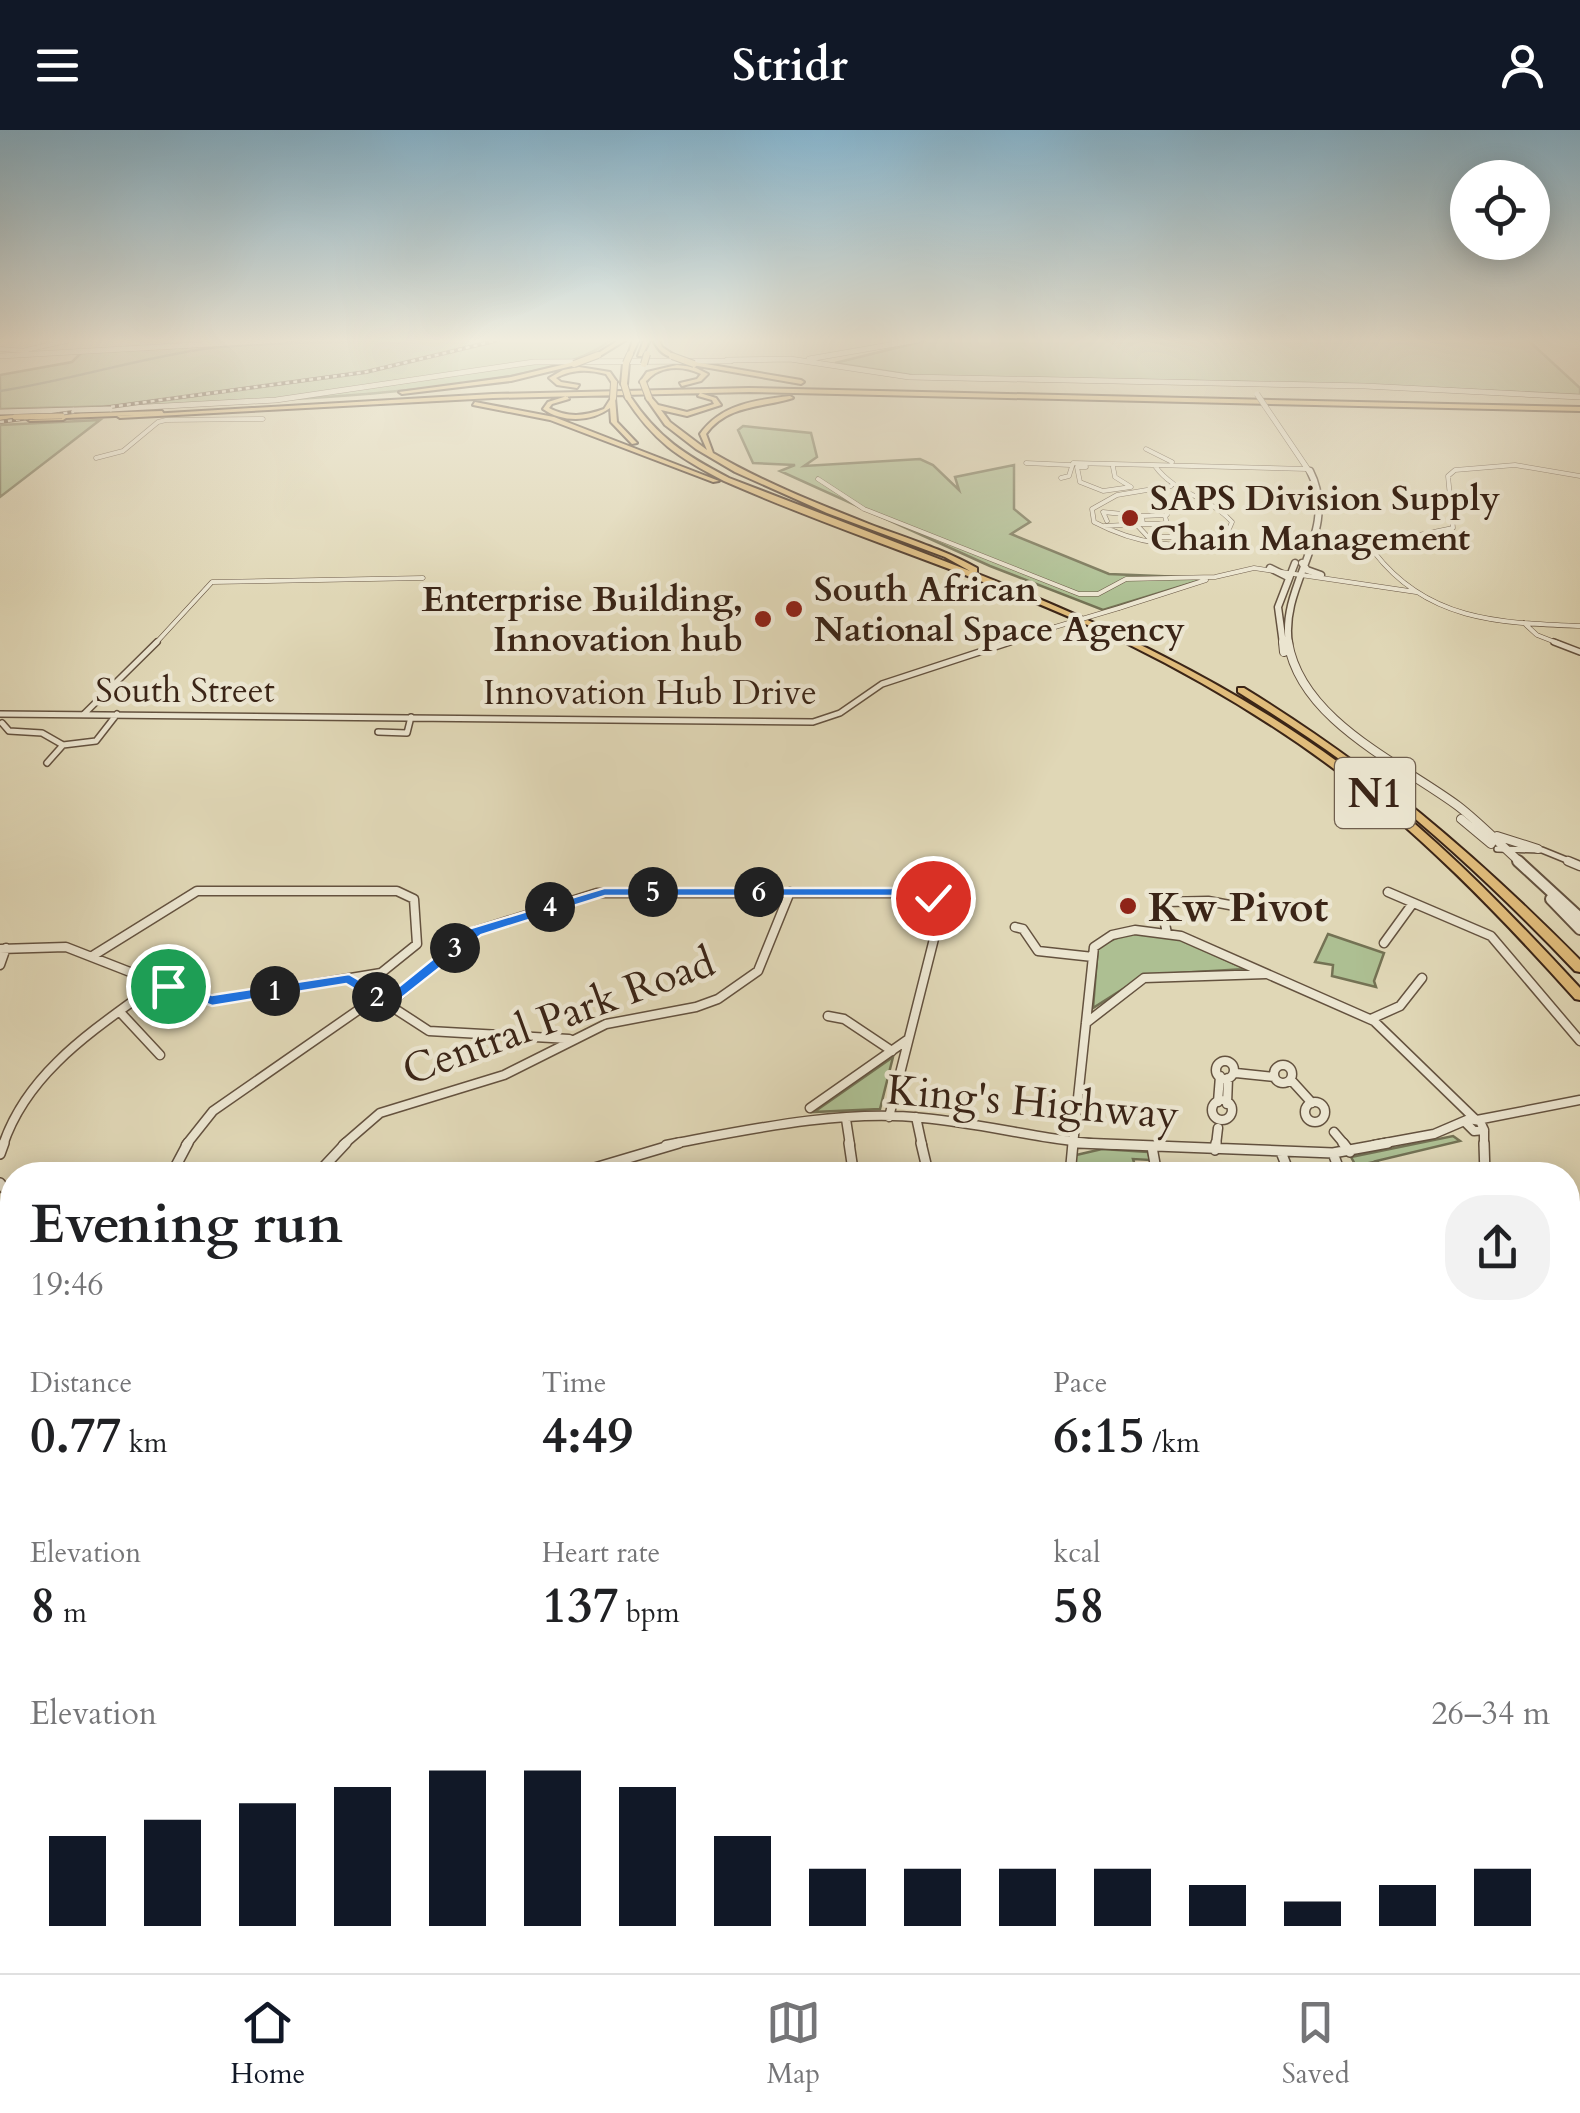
<!DOCTYPE html>
<meta charset="utf-8">
<style>
body{margin:0;font-family:Cardo,serif;background:#f2f2f2;color:#202124;height:100vh;display:flex;flex-direction:column;font-size:38px;white-space:nowrap}
*{box-sizing:border-box;margin:0}
p{font-size:32px;color:#757577}
.icon{flex:none;width:55px;height:55px;fill:none;stroke:currentColor;stroke-width:2;stroke-linecap:round;stroke-linejoin:round}
.map{position:relative;flex:1;overflow:hidden}
.side{position:absolute;left:0px;top:1032px;width:1580px;height:812px;display:flex;flex-direction:column;background:#fff;border-radius:40px 40px 0 0;box-shadow:0 5px 25px #0003}
.side>*{flex:none}
.controls{position:absolute;left:1450px;top:30px;display:grid;gap:20px}
.controls a{display:grid;place-items:center;width:100px;height:100px;border-radius:50%;background:#fff;box-shadow:0 5px 25px #0003;font-size:50px}
.pin{position:absolute;display:grid;place-items:center;width:85px;height:85px;color:#fff;margin:-42px;border:5px solid #fff;border-radius:50%;box-shadow:0 2px 10px #0007}
.km{position:absolute;width:50px;height:50px;margin:-25px;border-radius:50%;background:#222;color:#fff;font-size:28px;line-height:50px;text-align:center}
.round{display:grid;place-items:center;flex:none;width:105px;height:105px;border-radius:40px;background:#f2f2f2}
.overview{display:flex;align-items:center;justify-content:space-between;height:170px;padding:0 30px}
h1{font-size:55px;font-weight:600;line-height:75px}
.stats{display:grid;grid-template-columns:repeat(3,1fr);gap:15px;height:170px;padding:10px 30px}
.stats div{display:grid;align-content:center}
.stats b{font-size:50px;font-weight:600}
.stats small{font-size:28px;font-weight:400}
.stats p{font-size:28px}
.chart{height:280px;padding:20px 30px}
.chart p{display:flex;justify-content:space-between}
.chart svg{width:100%;height:180px;margin-top:10px;stroke:#111827;stroke-width:6}
header{display:flex;justify-content:space-between;align-items:center;height:130px;padding:0 30px;background:#111827;color:#fff;font-size:45px;font-weight:600}
.menu{display:flex;justify-content:space-around;align-items:center;height:140px;border-top:2px solid #e0e0e0;background:#fff;font-size:28px;color:#757577}
.menu a{display:grid;justify-items:center;gap:5px}
.menu .active{color:#111827}
.map>svg:first-child{display:block}
.green{fill:#adbf92;stroke:#747254;stroke-width:2.5}
.lines{fill:none;stroke-linecap:round;stroke-linejoin:round}
.stream{stroke:#707e70;stroke-width:2.5}
.river{fill:#94baac;fill-rule:evenodd}
.minor-far4-casing{stroke:#64523f;stroke-width:5}
.minor-far3-casing{stroke:#64523f;stroke-width:8}
.minor-far2-casing{stroke:#64523f;stroke-width:11}
.minor-far1-casing{stroke:#64523f;stroke-width:12}
.minor-casing{stroke:#64523f;stroke-width:15}
.tertiary-far3-casing{stroke:#64523f;stroke-width:6}
.tertiary-far2-casing{stroke:#64523f;stroke-width:9}
.tertiary-far1-casing{stroke:#64523f;stroke-width:10}
.tertiary-casing{stroke:#64523f;stroke-width:14}
.secondary-casing{stroke:#3b2517;stroke-width:6}
.primary-casing{stroke:#3b2517;stroke-width:4}
.motorway-casing{stroke:#3b2517;stroke-width:4}
.minor-far4{stroke:#ebe5d0;stroke-width:4}
.minor-far3{stroke:#ebe5d0;stroke-width:5}
.minor-far2{stroke:#ebe5d0;stroke-width:8}
.minor-far1{stroke:#ebe5d0;stroke-width:9}
.minor{stroke:#ebe5d0;stroke-width:11}
.tertiary-far3{stroke:#ebe5d0;stroke-width:5}
.tertiary-far2{stroke:#ebe5d0;stroke-width:6}
.tertiary-far1{stroke:#ebe5d0;stroke-width:8}
.tertiary{stroke:#ebe5d0;stroke-width:10}
.secondary{stroke:#ebe5d0;stroke-width:5}
.primary{fill:#e0bc7b;fill-rule:evenodd}
.motorway{fill:#e0bc7b;fill-rule:evenodd}
.rail-casing{stroke:#3b2517;stroke-width:4}
.rail{stroke:#ebe5d0;stroke-width:2.5;stroke-dasharray:4;stroke-linecap:butt}
.minor-bridge-casing{stroke:#64523f;stroke-width:5;stroke-linecap:butt}
.tertiary-bridge-casing{stroke:#64523f;stroke-width:6;stroke-linecap:butt}
.secondary-bridge-casing{stroke:#3b2517;stroke-width:6;stroke-linecap:butt}
.primary-bridge-casing{stroke:#3b2517;stroke-width:6;stroke-linecap:butt}
.motorway-bridge-casing{stroke:#3b2517;stroke-width:8;stroke-linecap:butt}
.minor-bridge{stroke:#ebe5d0;stroke-width:4}
.tertiary-bridge{stroke:#ebe5d0;stroke-width:5}
.secondary-bridge{stroke:#ebe5d0;stroke-width:5}
.primary-bridge{stroke:#e0bc7b;stroke-width:5}
.motorway-bridge{stroke:#e0bc7b;stroke-width:6}
.route{fill:#1a73e8;stroke:#fff;stroke-width:2.5}
.poi-dot{fill:#8f2418;stroke:#ebe5d0;stroke-width:4}
.labels{text-anchor:middle;stroke-width:9;stroke-linejoin:round;paint-order:stroke}
.far-poi-label{font-size:35px;font-weight:bold;fill:#3b2517;stroke:#ebe5d0;text-anchor:start}
.far-street-label{font-size:35px;fill:#3b2517;stroke:#ebe5d0}
.shield{fill:#ebe5d0;stroke:#705f4e;stroke-width:2.5}
.shield-label{font-size:40px;font-weight:bold;fill:#3b2517}
.poi-label{font-size:42px;font-weight:bold;fill:#3b2517;stroke:#ebe5d0;text-anchor:start}
.street-label{font-size:42px;fill:#3b2517;stroke:#ebe5d0}
</style>
<header><svg class="icon" aria-label="menu" viewBox="0 0 24 24"><path d="M4 6h16M4 12h16M4 18h16"/></svg>Stridr<svg class="icon" aria-label="person" viewBox="0 0 24 24"><circle cx="12" cy="8" r="4"/><path d="M4 21q1-7 8-7t8 7"/></svg></header>
<div class="map">
<svg width="1580" height="1843" viewBox="0 0 1580 1843">
<rect width="100%" height="100%" fill="#e0d7b6"/>
<filter id="stains"><feTurbulence type="fractalNoise" baseFrequency=".002" numOctaves="4"/><feColorMatrix values="0 0 0 0 .2 0 0 0 0 .09 0 0 0 0 .02 0 0 0 .5 -.17"/></filter>
<radialGradient id="worn" r=".72"><stop offset=".6" stop-color="#630" stop-opacity="0"/><stop offset="1" stop-color="#630" stop-opacity=".3"/></radialGradient>
<path class="green" d="M307,210H610C542,275 110,275 0,279V245L72,232L81,223Z
M928,210H1528L1580,258V265L1346,254L917,246L835,233Z
M100,290L0,367V295Z
M743,296L811,303L817,327L804,336L920,329L933,335L959,360L955,347L1014,335V379L1030,392L1011,404L1109,444L1208,448L1103,480L990,436L780,341L795,335L753,333L738,300Z
M1128,803L1173,806L1246,839L1145,845L1093,878L1098,816Z
M1328,804L1384,823L1374,851L1376,857L1332,846L1333,835L1315,832Z
M893,927L880,979L814,982Z
M1453,1006L1460,1011L1376,1031L1388,1040L1385,1045H1365L1364,1042L1374,1032L1356,1036L1351,1027Z
M1102,1019L1148,1022L1150,1030L1133,1029L1137,1042L1143,1045H1117L1116,1034L1083,1039L1080,1045H1074L1072,1026Z
M1580,1642V1770L1568,1765V1649Z"/>
<g class="lines">
<path class="stream" d="M0,261C71,250 139,228 210,218C270,211 333,213 394,210"/>
<path class="river" d="M1077,211H1081L1082,217H1078Z"/>
<defs>
<path id="minor-far4" d="M0,219L27,221
M26,220L71,210
M1146,319L1172,332
M96,328L123,321L158,292L166,290L263,289
M1026,333L1070,335
M1155,336C1175,364 1210,367 1232,392L1226,406C1183,423 1134,413 1094,392L1092,379L1117,365L1171,356
M1086,337H1077L1080,352L1103,361L1131,357L1115,347L1113,337
M1580,346L1515,335L1455,340L1448,346L1453,398L1385,412L1374,422C1427,491 1499,493 1580,496
M1061,348L1069,346L1073,333L1307,339
M818,349L864,379L1079,464H1098L1126,449L1215,447L1254,438L1416,462
M1107,391L1103,382L1142,386
M1136,394L1148,407H1179
M1143,394H1167L1165,386
M1104,396L1143,394L1142,386L1167,385V379
M1119,478L1206,450
M1524,493L1537,505L1560,514
M155,514L212,452L423,448
M1003,514L1055,497"/>
<path id="minor-far3" d="M1554,512L1580,522
M0,584L813,592L840,583L882,554L1010,512
M84,584L157,512
M2,593L9,601L42,603L63,615
M378,602L407,603L411,587
M47,633L63,615L96,611L117,584
M1497,719L1542,720L1574,733"/>
<path id="minor-far2" d="M1568,731L1580,736
M1388,762L1491,806L1580,911
M1015,797L1023,799L1038,821L1093,827
M1167,803L1161,776L1166,772L1208,771L1235,776
M1384,813L1413,773
M0,819L66,817L194,867L217,870L381,843L417,814L414,769L397,761H197L94,825
M0,835L6,818
M349,849L429,901L569,909
M388,874L476,801L597,763H922L935,770L941,781L889,987
M120,882L160,925
M828,886L844,889L892,921
M1371,889L1400,876L1422,848
M1086,893L1144,848L1266,844
M1216 940a9 9 0 1 1 18 0a9 9 0 1 1-18 0Z
M1274 944a9 9 0 1 1 18 0a9 9 0 1 1-18 0Z
M1236,943L1274,947
M1292,951L1312,973
M1212 980a10 10 0 1 1 20 0a10 10 0 1 1-20 0Z
M1218,972L1220,946
M1305 982a10 10 0 1 1 20 0a10 10 0 1 1-20 0Z
M1227,974L1228,948
M810,978L907,910
M916,987L922,1015
M846,989L850,1015
M1477,990L1580,970
M1484,1000V1015
M1334,1002L1345,1015
M3,1015C28,940 97,898 158,853
M186,1015L213,981L377,867
M343,1015L380,983L504,945L606,894L696,877L718,869L758,841L790,762
M666,1015C747,1000 841,979 923,988C989,994 1053,1013 1119,1015
M1073,1015L1094,817L1112,805L1135,800L1181,806L1374,891L1475,989
M1216,1015L1218,998
M1374,1015L1434,1004L1469,989L1480,991L1484,1000L1474,1001L1465,992"/>
<path id="minor-far1" d="M849,1013L853,1040L865,1039V1045
M921,1013L926,1034
M1078,1013L1333,1023L1388,1013
M1343,1013L1350,1022
M1484,1013L1485,1045
M1152,1017L1157,1045
M1215,1020L1216,1013
M1281,1022L1290,1045
M1333,1023L1341,1045
M0,1024L4,1013
M171,1045L188,1013
M316,1045L346,1013
M571,1045L679,1013
M1070,1045L1073,1013
M0,1053L12,1068
M1568,1259L1580,1261
M1568,1339L1580,1349
M0,1353L12,1351
M12,1357V1369"/>
<path id="minor" d="M0,1413L12,1382
M1568,1636L1580,1628
M0,1696H12
M1568,1773L1580,1779
M210,1832L225,1843
M1033,1843L1034,1832
M1376,1843L1377,1832"/>
<path id="tertiary-far3" d="M0,226L284,210
M1265,276L1311,344"/>
<path id="tertiary-far2" d="M1302,433L1307,440L1321,445
M1270,438L1288,447
M1283,514L1278,477L1295,433
M1289,514C1279,453 1341,402 1310,341"/>
<path id="tertiary-far1" d="M1283,512L1284,522
M1288,512C1301,591 1400,633 1458,676C1480,693 1500,714 1521,733
M1461,689L1491,714
M1497,706L1538,719"/>
<path id="tertiary" d="M1518,731L1580,788
M1551,769L1580,799"/>
<path id="secondary" d="M809,229L918,210
M727,230L790,229L909,247L1365,256L1580,267
M110,279L276,270L534,232L731,231
M0,282L74,280"/>
<path id="primary" d="M162,281L164,284L66,288L63,290L30,291L27,289L59,286L62,284Z
M0,286L15,285L18,287L0,290Z"/>
<path id="motorway" d="M619,210H626L600,226L595,225Z
M633,210H639L632,225H628Z
M644,210H650L642,226H638Z
M653,210H659L662,217L674,225V227C664,227 657,218 653,210Z
M626,231L629,233L627,254L624,256L621,254L623,233Z
M574,232L576,235L511,251L402,264L399,262L511,247Z
M694,232L801,250L804,252L801,254L692,235Z
M677,235L694,237L708,244L701,251L682,256L680,253L697,249L701,244C682,235 658,235 645,253L640,252L647,242Z
M579,237L610,242L617,252L612,253L606,244C588,239 572,239 556,248L561,252L579,255L577,258L557,255L549,248L563,240Z
M749,258L1580,277V281L749,262L493,268L120,288L117,286L493,264Z
M700,263L716,268L721,275L687,286L661,280L670,292L707,320L700,304C721,274 756,270 790,266L793,268C762,278 728,274 706,304L713,323C763,352 816,373 869,394C906,408 943,419 977,438V442H973C1103,493 1229,552 1342,635C1430,700 1506,778 1580,858V870L1575,869C1516,803 1455,739 1387,681C1308,614 1219,559 1126,513C996,450 856,409 724,351C678,327 654,312 625,267L630,266C658,308 685,325 729,348L970,441L945,427L827,383L735,342L696,319L665,295L646,268L651,267L658,275L687,282L714,274L712,270L698,266Z
M567,266L569,269L552,274L549,278C568,288 585,286 604,279L611,268H615L617,292L637,313L632,314L611,292L610,278C591,292 563,293 543,279L548,272Z
M475,272L554,287L719,351L713,352L550,290L473,275Z
M1238,558H1244C1373,637 1474,723 1580,830V842L1575,841C1513,776 1448,714 1378,658C1333,623 1286,592 1238,562Z"/>
</defs>
<use href="#minor-far4" class="minor-far4-casing"/>
<use href="#minor-far3" class="minor-far3-casing"/>
<use href="#minor-far2" class="minor-far2-casing"/>
<use href="#minor-far1" class="minor-far1-casing"/>
<use href="#minor" class="minor-casing"/>
<use href="#tertiary-far3" class="tertiary-far3-casing"/>
<use href="#tertiary-far2" class="tertiary-far2-casing"/>
<use href="#tertiary-far1" class="tertiary-far1-casing"/>
<use href="#tertiary" class="tertiary-casing"/>
<use href="#secondary" class="secondary-casing"/>
<use href="#primary" class="primary-casing"/>
<use href="#motorway" class="motorway-casing"/>
<use href="#minor-far4" class="minor-far4"/>
<use href="#minor-far3" class="minor-far3"/>
<use href="#minor-far2" class="minor-far2"/>
<use href="#minor-far1" class="minor-far1"/>
<use href="#minor" class="minor"/>
<use href="#tertiary-far3" class="tertiary-far3"/>
<use href="#tertiary-far2" class="tertiary-far2"/>
<use href="#tertiary-far1" class="tertiary-far1"/>
<use href="#tertiary" class="tertiary"/>
<use href="#secondary" class="secondary"/>
<use href="#primary" class="primary"/>
<use href="#motorway" class="motorway"/>
<defs>
<path id="rail" d="M0,292L366,242L499,210"/>
</defs>
<use href="#rail" class="rail-casing"/>
<use href="#rail" class="rail"/>
<defs>
<path id="minor-bridge" d="M1055,497L1119,478"/>
<path id="tertiary-bridge" d="M1257,264L1265,276"/>
<path id="secondary-bridge" d="M74,280L110,279"/>
<path id="primary-bridge" d="M15,287L62,286"/>
<path id="motorway-bridge" d="M672,226L694,234
M626,233L630,224
M574,234L598,225
M644,234L647,224
M643,252L649,268
M624,254L628,267
M613,268L614,253"/>
</defs>
<use href="#minor-bridge" class="minor-bridge-casing"/>
<use href="#tertiary-bridge" class="tertiary-bridge-casing"/>
<use href="#secondary-bridge" class="secondary-bridge-casing"/>
<use href="#primary-bridge" class="primary-bridge-casing"/>
<use href="#motorway-bridge" class="motorway-bridge-casing"/>
<use href="#minor-bridge" class="minor-bridge"/>
<use href="#tertiary-bridge" class="tertiary-bridge"/>
<use href="#secondary-bridge" class="secondary-bridge"/>
<use href="#primary-bridge" class="primary-bridge"/>
<use href="#motorway-bridge" class="motorway-bridge"/>
</g>
<linearGradient id="sky" x2="0" y2="1"><stop stop-color="#86b6d0"/><stop offset="0.45" stop-color="#f1edde"/><stop offset="1" stop-color="#f1edde" stop-opacity="0"/></linearGradient>
<rect width="1580" height="468" fill="url(#sky)"/>
<path class="route" d="M604,758H908L940,768L933,772L908,766H605L481,805L388,879L346,854L212,876L161,856L168,851L212,865L349,844L387,866L471,798Z"/>
<g class="poi-dot">
<circle cx="1130" cy="388" r="10"/>
<circle cx="794" cy="479" r="10"/>
<circle cx="763" cy="489" r="10"/>
<circle cx="1128" cy="776" r="10"/>
</g>
<g class="labels">
<g class="far-poi-label">
<text x="1150" y="380">SAPS Division Supply<tspan x="1150" dy="40">Chain Management</tspan></text>
<text x="814" y="471">South African<tspan x="814" dy="40">National Space Agency</tspan></text>
<text x="743" y="481" text-anchor="end">Enterprise Building,<tspan x="743" dy="40">Innovation hub</tspan></text>
</g>
<g class="far-street-label">
<text x="185" y="572">South Street</text>
<text x="650" y="574">Innovation Hub Drive</text>
</g>
<rect class="shield" x="1335" y="628" width="80" height="70" rx="8"/>
<g class="shield-label">
<text x="1375" y="677">N1</text>
</g>
<g class="poi-label">
<text x="1148" y="791">Kw Pivot</text>
</g>
<g class="street-label">
<text transform="translate(558 885) rotate(-20)" y="15">Central Park Road</text>
<text transform="translate(1033 971) rotate(5)" y="15">King's Highway</text>
</g>
</g>
<rect width="100%" height="100%" filter="url(#stains)"/>
<rect width="100%" height="100%" fill="url(#worn)"/>
</svg>
<div class="controls">
<a><svg class="icon" aria-label="locate" viewBox="0 0 24 24"><circle cx="12" cy="12" r="6"/><path d="M12 2v4M12 18v4M2 12h4M18 12h4"/></svg></a>
</div>
<div class="pin" style="left:168px;top:856px;background:#1e9e55"><svg class="icon" aria-label="arrive" viewBox="0 0 24 24"><path d="M6 21V4h12l-3 4 3 4H6"/></svg></div>
<div class="pin" style="left:933px;top:768px;background:#d93025"><svg class="icon" aria-label="check" viewBox="0 0 24 24"><path d="M5 12l5 5 9-10"/></svg></div>
<b class="km" style="left:275px;top:861px">1</b>
<b class="km" style="left:377px;top:867px">2</b>
<b class="km" style="left:455px;top:818px">3</b>
<b class="km" style="left:550px;top:777px">4</b>
<b class="km" style="left:653px;top:762px">5</b>
<b class="km" style="left:759px;top:762px">6</b>
<section class="side">
<div class="overview"><div><h1>Evening run</h1><p>19:46</p></div><a class="round"><svg class="icon" aria-label="share" viewBox="0 0 24 24"><path d="M12 15V3M7 8l5-5 5 5M5 13v7h14v-7"/></svg></a></div>
<div class="stats">
<div><p>Distance</p><b>0.77<small> km</small></b></div>
<div><p>Time</p><b>4:49</b></div>
<div><p>Pace</p><b>6:15<small> /km</small></b></div>
</div>
<div class="stats">
<div><p>Elevation</p><b>8<small> m</small></b></div>
<div><p>Heart rate</p><b>137<small> bpm</small></b></div>
<div><p>kcal</p><b>58</b></div>
</div>
<div class="chart"><p><span>Elevation</span>26–34 m</p>
<svg viewBox="0 0 160 44" preserveAspectRatio="none"><path d="M5 44V22M15 44V18M25 44V14M35 44V10M45 44V6M55 44V6M65 44V10M75 44V22M85 44V30M95 44V30M105 44V30M115 44V30M125 44V34M135 44V38M145 44V34M155 44V30"/></svg>
</div>
</section>
</div>
<nav class="menu">
<a class="active"><svg class="icon" aria-label="home" viewBox="0 0 24 24"><path d="M3 11l9-7 9 7M6 9v11h12V9"/></svg>Home</a>
<a><svg class="icon" aria-label="map" viewBox="0 0 24 24"><path d="M3 6l6-2 6 2 6-2v14l-6 2-6-2-6 2zM9 4v14M15 6v14"/></svg>Map</a>
<a><svg class="icon" aria-label="saved" viewBox="0 0 24 24"><path d="M7 4h10v16l-5-4-5 4z"/></svg>Saved</a>
</nav>
